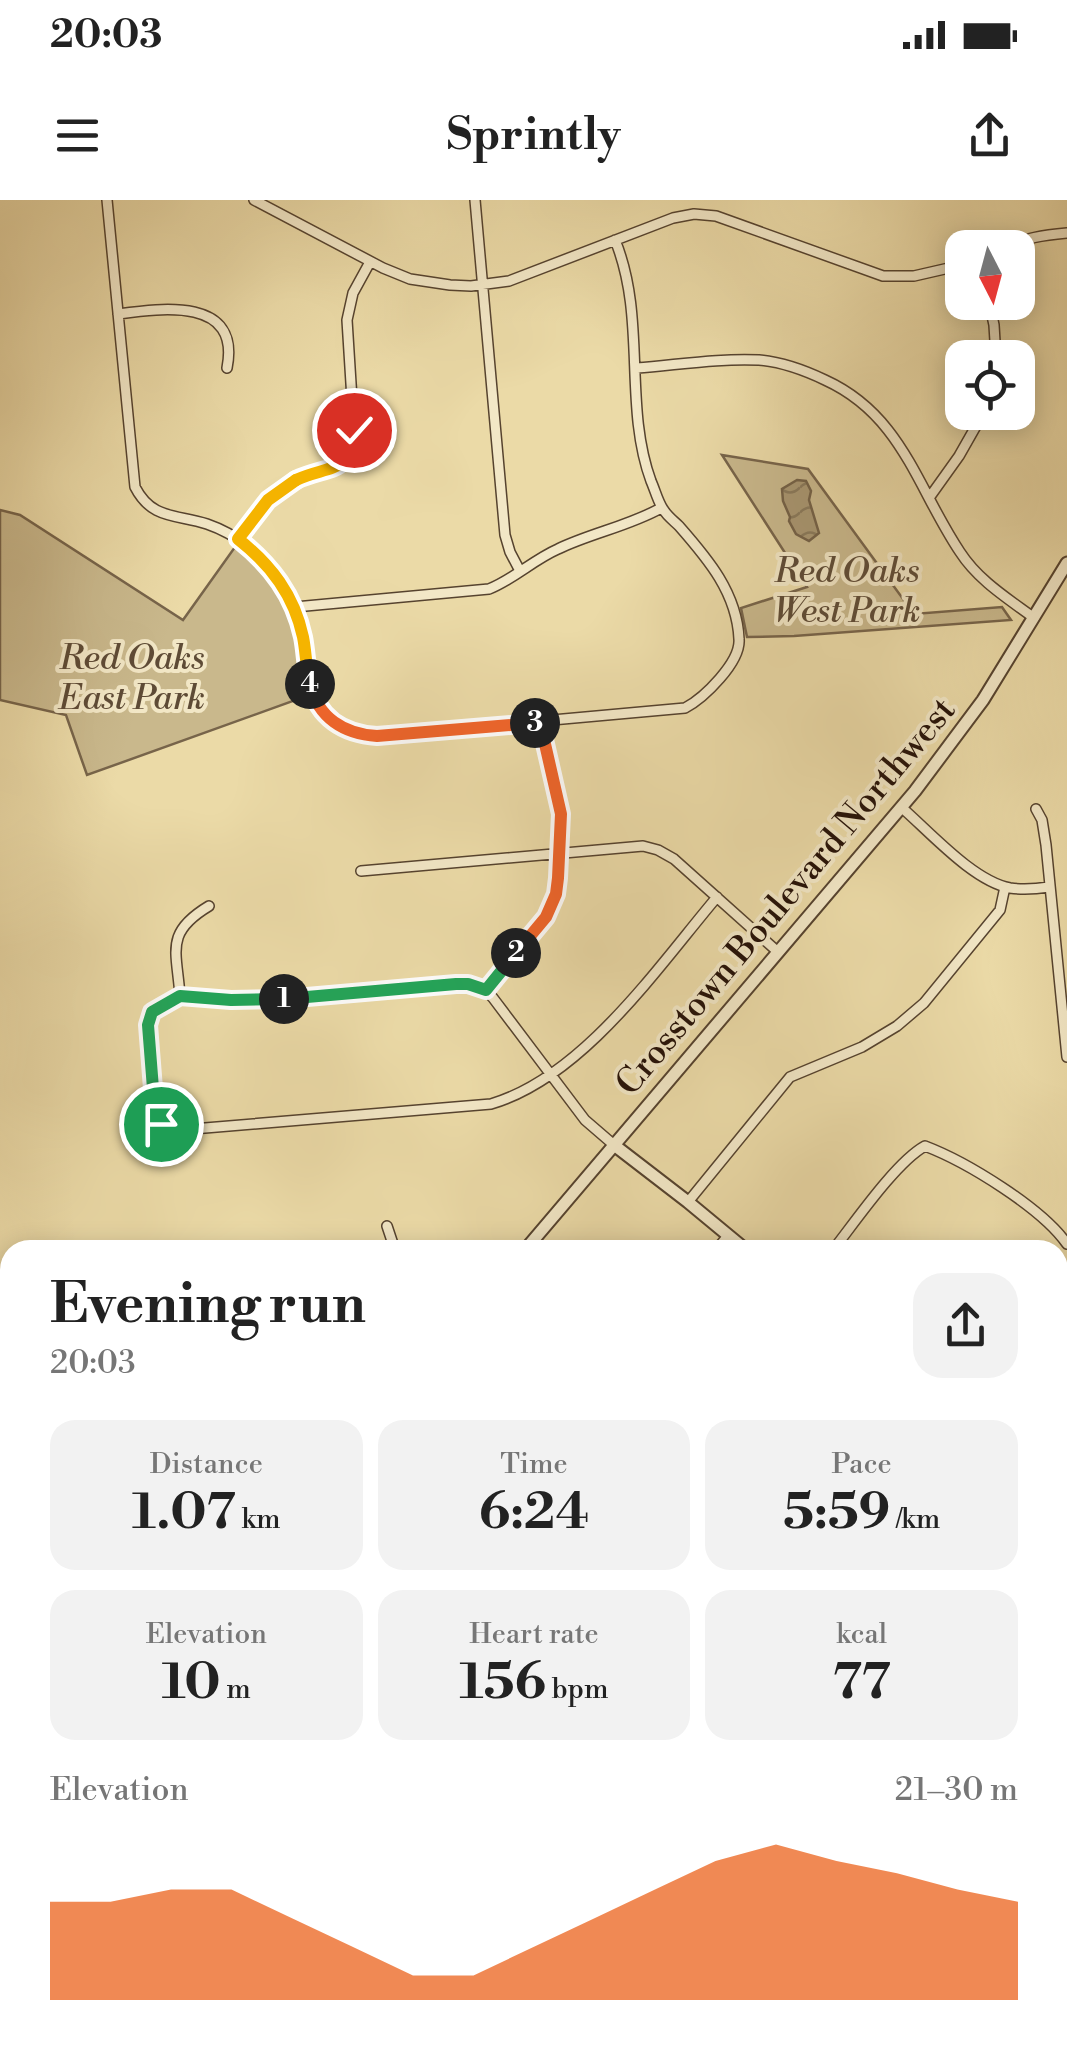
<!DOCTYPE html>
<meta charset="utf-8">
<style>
body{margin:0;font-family:"Libre Bodoni",serif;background:#f2f2f2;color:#222;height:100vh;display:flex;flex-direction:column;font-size:38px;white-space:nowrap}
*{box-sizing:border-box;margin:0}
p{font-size:32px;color:#767676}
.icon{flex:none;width:55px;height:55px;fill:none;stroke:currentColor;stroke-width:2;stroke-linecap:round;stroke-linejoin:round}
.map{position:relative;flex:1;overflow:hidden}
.sheet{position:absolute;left:0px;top:1040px;width:1068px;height:812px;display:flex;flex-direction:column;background:#fff;border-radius:30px 30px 0 0;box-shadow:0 5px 25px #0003}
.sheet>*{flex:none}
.needle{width:65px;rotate:174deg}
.buttons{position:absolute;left:945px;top:30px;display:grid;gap:20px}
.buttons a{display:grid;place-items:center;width:90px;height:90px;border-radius:20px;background:#fff;box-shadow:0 5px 25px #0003;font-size:50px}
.pin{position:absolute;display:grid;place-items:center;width:85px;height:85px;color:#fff;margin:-42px;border:5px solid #fff;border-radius:50%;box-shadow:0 2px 10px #0007}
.km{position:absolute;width:50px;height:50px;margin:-25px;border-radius:50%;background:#222;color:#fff;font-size:28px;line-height:50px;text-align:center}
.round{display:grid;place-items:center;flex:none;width:105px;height:105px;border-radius:30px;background:#f2f2f2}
.summary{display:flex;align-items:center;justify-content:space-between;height:170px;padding:0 50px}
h1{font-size:55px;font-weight:800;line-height:75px}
.metrics{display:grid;grid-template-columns:repeat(3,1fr);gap:15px;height:170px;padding:10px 50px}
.metrics div{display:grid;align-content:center;border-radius:25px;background:#f2f2f2;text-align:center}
.metrics b{font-size:50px;font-weight:800}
.metrics small{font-size:28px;font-weight:400}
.metrics p{font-size:28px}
.chart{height:280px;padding:20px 50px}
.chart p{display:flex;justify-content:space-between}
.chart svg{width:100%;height:180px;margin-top:10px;fill:#ea580c;opacity:.7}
.status{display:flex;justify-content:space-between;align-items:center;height:70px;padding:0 50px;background:#fff;direction:ltr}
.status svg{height:28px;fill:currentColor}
header{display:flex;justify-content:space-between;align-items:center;height:130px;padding:0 50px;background:#fff;font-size:45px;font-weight:800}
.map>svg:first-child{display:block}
.forest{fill:url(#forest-firs);stroke:#77644a;stroke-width:2.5}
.wetland{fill:url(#wetland-marsh);stroke:#77644a;stroke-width:2.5}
.park{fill:#c9b88c;stroke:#77644a;stroke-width:2.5}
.water{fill:url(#water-waves);stroke:#746147;stroke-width:2.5}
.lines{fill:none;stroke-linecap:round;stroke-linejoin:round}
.stream{stroke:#746147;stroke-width:2.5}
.river{stroke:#a89671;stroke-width:15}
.minor-casing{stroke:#56432f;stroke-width:12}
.tertiary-casing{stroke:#56432f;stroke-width:15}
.minor{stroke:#f2e7c6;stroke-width:9}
.tertiary{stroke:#f2e7c6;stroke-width:11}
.split-1-casing{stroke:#fff;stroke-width:20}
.split-2-casing{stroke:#fff;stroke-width:20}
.split-3-casing{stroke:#fff;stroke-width:20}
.split-4-casing{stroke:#fff;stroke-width:20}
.split-5-casing{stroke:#fff;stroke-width:20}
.split-6-casing{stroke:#fff;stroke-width:20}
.split-1{stroke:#22a559;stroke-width:12}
.split-2{stroke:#22a559;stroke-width:12}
.split-3{stroke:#f0652b;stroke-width:12}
.split-4{stroke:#f0652b;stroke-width:12}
.split-5{stroke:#f5b400;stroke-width:12}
.split-6{stroke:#f5b400;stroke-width:12}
.labels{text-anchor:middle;stroke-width:8;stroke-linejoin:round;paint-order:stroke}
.park-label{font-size:35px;font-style:italic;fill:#5e4b36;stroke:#f2e7c6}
.street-label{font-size:35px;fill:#251107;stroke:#f2e7c6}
</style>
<div class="status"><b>20:03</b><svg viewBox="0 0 49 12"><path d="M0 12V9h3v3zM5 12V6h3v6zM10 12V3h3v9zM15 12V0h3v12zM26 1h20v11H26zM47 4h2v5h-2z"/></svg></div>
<header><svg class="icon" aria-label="menu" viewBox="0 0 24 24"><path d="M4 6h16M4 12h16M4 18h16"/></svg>Sprintly<svg class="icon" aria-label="share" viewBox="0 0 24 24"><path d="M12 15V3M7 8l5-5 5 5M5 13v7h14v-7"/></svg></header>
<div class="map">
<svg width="1067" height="1852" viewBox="0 0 1067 1852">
<defs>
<pattern id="forest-firs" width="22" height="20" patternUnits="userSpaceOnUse" patternTransform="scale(2.5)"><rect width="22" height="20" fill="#c9b88c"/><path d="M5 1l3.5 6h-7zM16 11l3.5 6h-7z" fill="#ac9d77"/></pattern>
<pattern id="wetland-marsh" width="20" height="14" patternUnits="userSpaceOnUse" patternTransform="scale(2.5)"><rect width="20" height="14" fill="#c9b88c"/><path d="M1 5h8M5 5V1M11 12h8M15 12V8" fill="none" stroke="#ac9d77"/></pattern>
<pattern id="water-waves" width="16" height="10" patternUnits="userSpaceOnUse" patternTransform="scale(2.5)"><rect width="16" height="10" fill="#a89671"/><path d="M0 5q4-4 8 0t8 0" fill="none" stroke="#89795b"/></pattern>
</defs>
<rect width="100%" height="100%" fill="#ebdaa7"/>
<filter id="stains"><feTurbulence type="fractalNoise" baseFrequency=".002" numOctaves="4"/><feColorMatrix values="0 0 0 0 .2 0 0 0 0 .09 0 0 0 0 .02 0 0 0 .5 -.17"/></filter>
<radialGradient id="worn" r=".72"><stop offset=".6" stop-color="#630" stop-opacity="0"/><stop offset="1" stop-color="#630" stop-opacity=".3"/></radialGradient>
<path class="forest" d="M0,1561L10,1563V1842L200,1843L201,1852H0Z"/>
<path class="wetland" d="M803,1843H935L934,1852H811Z"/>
<path class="park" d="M722,255L808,269L914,414L1002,407L1011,420L794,436L747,437L741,408L807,387Z
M0,310L20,315L183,420L235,347C243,354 253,360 260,368C295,402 298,452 304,497L87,575L66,515L0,500Z
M295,1843H369L370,1852H296Z
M414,1843H501L502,1852H415Z"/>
<path class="water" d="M797,280L806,281L811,291L809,300L819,333L809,341L796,334L789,321L790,317L783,301L782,289Z"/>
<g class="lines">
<path class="stream" d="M885,1852L886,1842"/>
<path class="river" d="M0,1329L10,1333
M1058,1600H1067"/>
<defs>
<path id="minor" d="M107,0L135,287C152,320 176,314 207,324C236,334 262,354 279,380C290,395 297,412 301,430C313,484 305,531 377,536L685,508C704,498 741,462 739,439C737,393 708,359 679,326C674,321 667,316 663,309C658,302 655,290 651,281C623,205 647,118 615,40
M254,0L383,68L410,79L450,85L471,86L509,81L673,18L694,14L716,16L883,76H914L962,65
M475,0L505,335L510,352L520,371
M1004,48C1023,38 1045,35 1067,33
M989,102L994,125L996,158
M118,114C162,108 241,97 227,168
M637,168C677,165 719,158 759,160C783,162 804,170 825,180C902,215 917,288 960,352C978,380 1007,398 1034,418
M929,298L959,256L984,212
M238,339C253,320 266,299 286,286C318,264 351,280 354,231L347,120L353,93L370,62
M295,407L489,389C514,379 533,360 558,349C591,333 629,326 661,308
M901,607C930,632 973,681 1010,688C1023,690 1036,689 1049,687
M1036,609L1042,620L1046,645L1067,857
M361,671L643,646L658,650L674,659L778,752
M486,790L546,717L556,694L561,614L540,523
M180,796L152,812L148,825L155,914L165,928L177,930L205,928L491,904C583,877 657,768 717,697
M180,796L272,800L457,784C472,784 483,786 493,798L585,920L614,945
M180,796C177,751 164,733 209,706
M688,1002L790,877L862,847L897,826L924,803L1000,710L1005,687
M387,1026L395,1050
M716,1050L728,1036
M833,1050C855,1022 896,962 925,946C967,962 1042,1008 1067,1044
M1058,1285L1067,1278
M1058,1408L1067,1407
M0,1762L10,1765
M769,1842L778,1852"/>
<path id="tertiary" d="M614,945L688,1002L746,1050
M525,1050L915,591L983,500L1067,363
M1058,1304L1067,1315
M0,1512L10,1511
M218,1842L219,1852"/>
</defs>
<use href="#minor" class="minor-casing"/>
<use href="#tertiary" class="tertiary-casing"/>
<use href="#minor" class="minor"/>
<use href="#tertiary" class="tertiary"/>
</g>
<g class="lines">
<defs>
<path id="split-1" d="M161,924L155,914L148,825L152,812L180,796L231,800L284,799"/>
<path id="split-2" d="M284,799L456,784H468L486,790L516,753"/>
<path id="split-3" d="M516,753L546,717L556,694L558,678L561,614L540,522L535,523"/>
<path id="split-4" d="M310,484C318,518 344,534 377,536L535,523"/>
<path id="split-5" d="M296,280L268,300L238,339C271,365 294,395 303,437C306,452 306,468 310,484"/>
<path id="split-6" d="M296,280C328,265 351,275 354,230"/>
</defs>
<use href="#split-1" class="split-1-casing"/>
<use href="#split-2" class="split-2-casing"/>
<use href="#split-3" class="split-3-casing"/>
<use href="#split-4" class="split-4-casing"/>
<use href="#split-5" class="split-5-casing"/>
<use href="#split-6" class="split-6-casing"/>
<use href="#split-1" class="split-1"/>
<use href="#split-2" class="split-2"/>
<use href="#split-3" class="split-3"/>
<use href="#split-4" class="split-4"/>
<use href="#split-5" class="split-5"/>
<use href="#split-6" class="split-6"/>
</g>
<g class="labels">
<g class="park-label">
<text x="847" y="382">Red Oaks<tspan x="847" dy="40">West Park</tspan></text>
<text x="132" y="469">Red Oaks<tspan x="132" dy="40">East Park</tspan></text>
</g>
<g class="street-label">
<text transform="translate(785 696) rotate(-50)" y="12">Crosstown Boulevard Northwest</text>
</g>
</g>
<rect width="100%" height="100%" filter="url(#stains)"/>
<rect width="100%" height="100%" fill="url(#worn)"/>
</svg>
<div class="buttons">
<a><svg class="needle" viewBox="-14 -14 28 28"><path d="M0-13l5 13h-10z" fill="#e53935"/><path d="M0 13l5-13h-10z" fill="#767676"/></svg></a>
<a><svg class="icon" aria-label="locate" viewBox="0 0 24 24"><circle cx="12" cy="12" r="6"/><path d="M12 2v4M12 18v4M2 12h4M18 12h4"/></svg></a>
</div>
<div class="pin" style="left:161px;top:924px;background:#1e9e55"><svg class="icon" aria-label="arrive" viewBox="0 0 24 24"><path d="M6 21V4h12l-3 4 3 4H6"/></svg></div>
<div class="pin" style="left:354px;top:230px;background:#d93025"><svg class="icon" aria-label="check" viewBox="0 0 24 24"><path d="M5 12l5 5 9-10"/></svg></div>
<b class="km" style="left:284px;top:799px">1</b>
<b class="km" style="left:516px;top:753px">2</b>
<b class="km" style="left:535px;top:523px">3</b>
<b class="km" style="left:310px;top:484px">4</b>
<section class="sheet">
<div class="summary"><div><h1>Evening run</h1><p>20:03</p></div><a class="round"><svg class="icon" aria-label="share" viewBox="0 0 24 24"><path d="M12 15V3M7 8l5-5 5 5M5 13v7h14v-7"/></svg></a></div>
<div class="metrics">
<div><p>Distance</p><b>1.07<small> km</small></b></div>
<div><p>Time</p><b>6:24</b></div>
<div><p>Pace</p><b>5:59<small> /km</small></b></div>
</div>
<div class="metrics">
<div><p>Elevation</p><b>10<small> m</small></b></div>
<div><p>Heart rate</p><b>156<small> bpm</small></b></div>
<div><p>kcal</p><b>77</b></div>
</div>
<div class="chart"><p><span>Elevation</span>21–30 m</p>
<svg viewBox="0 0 160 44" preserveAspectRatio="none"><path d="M0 44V20L10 20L20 17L30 17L40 24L50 31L60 38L70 38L80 31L90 24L100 17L110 10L120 6L130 10L140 13L150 17L160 20V44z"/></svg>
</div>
</section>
</div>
